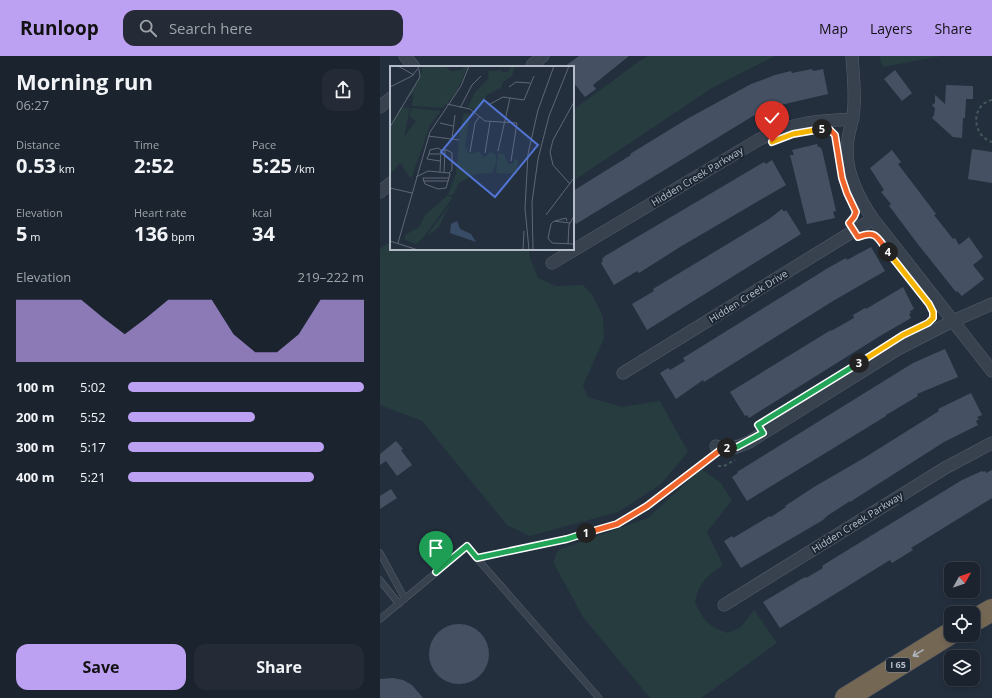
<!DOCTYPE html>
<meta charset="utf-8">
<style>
body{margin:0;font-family:"Open Sans",sans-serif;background:#242b36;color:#f1f3f6;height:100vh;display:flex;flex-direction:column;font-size:15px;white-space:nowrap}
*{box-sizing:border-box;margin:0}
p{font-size:13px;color:#a0a4aa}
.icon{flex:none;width:22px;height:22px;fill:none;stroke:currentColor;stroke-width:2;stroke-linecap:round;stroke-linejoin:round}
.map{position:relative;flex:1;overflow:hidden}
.drawer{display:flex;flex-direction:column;background:#1b232e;width:380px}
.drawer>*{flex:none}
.needle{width:26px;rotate:50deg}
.fabs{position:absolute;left:564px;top:506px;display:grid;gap:8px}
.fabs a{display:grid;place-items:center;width:36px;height:36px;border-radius:8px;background:#1b232e;box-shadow:0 2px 6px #0003,0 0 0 1px #39404a;font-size:20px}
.pin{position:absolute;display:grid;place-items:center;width:34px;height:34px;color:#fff;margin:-41px -17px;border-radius:50% 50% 50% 0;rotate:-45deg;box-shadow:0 0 4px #0007}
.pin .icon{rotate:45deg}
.km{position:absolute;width:20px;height:20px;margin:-10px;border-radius:50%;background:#222;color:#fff;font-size:11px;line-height:20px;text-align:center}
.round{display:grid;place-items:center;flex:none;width:42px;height:42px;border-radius:12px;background:#242b36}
.summary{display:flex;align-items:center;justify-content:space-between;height:68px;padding:0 16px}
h1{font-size:22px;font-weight:700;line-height:30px}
.figures{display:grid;grid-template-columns:repeat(3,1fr);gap:6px;height:68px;padding:4px 16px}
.figures div{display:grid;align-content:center}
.figures b{font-size:20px;font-weight:700}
.figures small{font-size:11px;font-weight:400}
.figures p{font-size:11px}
.chart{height:112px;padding:8px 16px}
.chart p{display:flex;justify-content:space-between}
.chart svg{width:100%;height:72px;margin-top:4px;fill:#bca0f2;opacity:.7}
.cta{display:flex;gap:8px;margin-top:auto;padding:8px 16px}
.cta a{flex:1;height:46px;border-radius:12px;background:#bca0f2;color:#111;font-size:16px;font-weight:700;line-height:46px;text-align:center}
.cta a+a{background:#242b36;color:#f1f3f6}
ul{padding:0 16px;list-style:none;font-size:13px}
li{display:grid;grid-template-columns:64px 48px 1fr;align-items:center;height:30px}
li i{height:10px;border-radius:5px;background:#bca0f2}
header{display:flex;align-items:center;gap:24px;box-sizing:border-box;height:56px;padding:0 20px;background:#bca0f2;color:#111}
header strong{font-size:19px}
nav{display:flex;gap:22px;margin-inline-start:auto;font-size:14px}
.search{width:280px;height:36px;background:#242b36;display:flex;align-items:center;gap:10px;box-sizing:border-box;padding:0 14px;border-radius:12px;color:#a0a4aa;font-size:15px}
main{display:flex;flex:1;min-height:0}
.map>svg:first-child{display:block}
.green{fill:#263c3f}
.building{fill:#455162}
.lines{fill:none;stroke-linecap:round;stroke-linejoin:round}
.lane-casing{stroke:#565f6c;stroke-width:7}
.street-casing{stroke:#565f6c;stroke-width:13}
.highway-casing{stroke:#434c59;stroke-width:23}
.path{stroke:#44595c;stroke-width:2;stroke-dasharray:3 3;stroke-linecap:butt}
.lane{stroke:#38414e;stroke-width:6}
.street{stroke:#38414e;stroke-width:12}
.highway{stroke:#746855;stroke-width:22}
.oneway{stroke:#aeb4bd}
.split-1-casing{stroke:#fff;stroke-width:8}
.split-2-casing{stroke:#fff;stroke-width:8}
.split-3-casing{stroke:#fff;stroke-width:8}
.split-4-casing{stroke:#fff;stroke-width:8}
.split-5-casing{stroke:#fff;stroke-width:8}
.split-6-casing{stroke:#fff;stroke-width:8}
.split-1{stroke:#22a559;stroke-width:5}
.split-2{stroke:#f0652b;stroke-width:5}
.split-3{stroke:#22a559;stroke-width:5}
.split-4{stroke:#f5b400;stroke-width:5}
.split-5{stroke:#f0652b;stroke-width:5}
.split-6{stroke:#f5b400;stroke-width:5}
.labels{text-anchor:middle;stroke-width:4;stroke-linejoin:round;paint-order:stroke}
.shield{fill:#1d2633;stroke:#878f9c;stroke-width:1}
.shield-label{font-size:9px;font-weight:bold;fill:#b4bcc9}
.street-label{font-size:10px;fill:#b4bcc9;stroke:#1d2633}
.inset-road{fill:none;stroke:#5e6776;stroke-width:1}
.view{fill:#5274d3;fill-opacity:0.15;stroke:#5274d3;stroke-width:2}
.inset-edge{fill:none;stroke:#b4bcc9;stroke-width:2}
</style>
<header>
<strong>Runloop</strong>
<div class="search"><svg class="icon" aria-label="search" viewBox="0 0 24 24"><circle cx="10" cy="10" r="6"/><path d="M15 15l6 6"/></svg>Search here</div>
<nav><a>Map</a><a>Layers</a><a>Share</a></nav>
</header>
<main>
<section class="drawer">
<div class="summary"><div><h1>Morning run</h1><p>06:27</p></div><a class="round"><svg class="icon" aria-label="share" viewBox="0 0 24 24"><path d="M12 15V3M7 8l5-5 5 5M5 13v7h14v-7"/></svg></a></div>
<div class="figures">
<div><p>Distance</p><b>0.53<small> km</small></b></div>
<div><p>Time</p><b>2:52</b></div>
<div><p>Pace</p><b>5:25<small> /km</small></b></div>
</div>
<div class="figures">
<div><p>Elevation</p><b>5<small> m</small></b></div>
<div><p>Heart rate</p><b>136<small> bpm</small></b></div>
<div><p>kcal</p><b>34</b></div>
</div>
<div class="chart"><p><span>Elevation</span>219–222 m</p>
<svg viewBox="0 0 160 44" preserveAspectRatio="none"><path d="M0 44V6L10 6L20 6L30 6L40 17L50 27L60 17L70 6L80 6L90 6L100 27L110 38L120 38L130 27L140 6L150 6L160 6V44z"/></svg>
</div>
<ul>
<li><b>100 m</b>5:02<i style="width:100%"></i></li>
<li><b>200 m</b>5:52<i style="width:54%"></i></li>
<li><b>300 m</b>5:17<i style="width:83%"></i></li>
<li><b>400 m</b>5:21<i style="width:79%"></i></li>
</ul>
<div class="cta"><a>Save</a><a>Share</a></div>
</section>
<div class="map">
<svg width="612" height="642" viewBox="0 0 612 642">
<rect width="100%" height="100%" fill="#242f3e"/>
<path class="green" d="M268,0H395L332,32L193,125V54L258,6Z
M499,0H561L503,11Z
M11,185V193H149L150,202L158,222L176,230L203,229L213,240L223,261L224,282L203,330L208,341L242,351L280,345L308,396L280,429L238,456L150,480L127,469L42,365L0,349V193Z
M321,413L340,426L352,444L327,476L343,509C326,521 319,526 315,547C325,566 327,570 348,577L361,571L374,554L397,587L321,642H270L203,561L173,506L178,494L268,462Z"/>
<path class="building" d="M199,0H249L213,29L216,33L205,41L193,26V11H184Z
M432,13L433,15L443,13L448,38L392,51V53L373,60L196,168L193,163V135L251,99L250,98L307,63L371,28L395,19L411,15L412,17Z
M515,14L532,37L522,45L504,23Z
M566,29L593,30V43H586L585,62H583L582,82L573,81L552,62L554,59L555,52L552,49L555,47V39L565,48Z
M437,88L438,91H440L442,94L456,155L453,156L455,162L427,168L410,99H414L412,94Z
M592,93L612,96V127L588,123Z
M512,94L521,106L518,108L556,158L554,159L573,183L575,182L579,189L589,181L603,201L593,209L604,223L582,240L577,235L576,236L537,187L513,155L509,150L511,148L501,136L504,134L490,112Z
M392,104L406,129L300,191L259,217L257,215L234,229L221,207L223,205L222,203L225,200L384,106L386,108Z
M402,153L404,156L406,154L421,178L267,274L252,248L274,235L273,233L389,163Z
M491,191L505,215L453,245L324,326L323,324L296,343L280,317L288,312L290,314L305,305L303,302L448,212L466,202L467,204Z
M523,231L534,253L530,255L531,257L529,258L531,262L500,280L369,362L367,359L365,360L350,336L451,274V275L474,262L473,259L485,252L486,253Z
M565,293L578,321L537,338L538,340L506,359V360L367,445L352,421L358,417L357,416L533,307Z
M591,337L602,359L597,361L599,363L596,365L598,369L564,386L470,446V445L447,460L443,464L361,512L344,485L352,480L353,482L390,460L391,461L406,451L405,450L434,431L484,402L559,355L558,353Z
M16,385L23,393L21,394L32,409L17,420L6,405L0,409V398Z
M612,414V442L531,492L533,494L512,507L510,504L400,572L383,546L425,521L426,522L443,512L442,510L453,503L582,424L602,415L603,416L605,415L606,417Z
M11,433L17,442L0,453V440Z
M49 598a30 30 0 1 1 60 0a30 30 0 1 1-60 0Z
M13,622L23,624L32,629L43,642H0V623Z"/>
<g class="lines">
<defs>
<path id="lane" d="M0,497L25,543
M97,502L187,483L237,468L267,450L343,392
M0,524L19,548
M0,563L87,491L219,642"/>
<path id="street" d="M25,0L34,11
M472,0C473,17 475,33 474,49C474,61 470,71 468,83C463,112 477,140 493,163L612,315
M152,9L163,0
M0,51L11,42
M0,136L11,127
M172,207L378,84C414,66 434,65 473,63
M243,317L493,163
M336,390C349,395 358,391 369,386L518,293L573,265L612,248
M344,549L565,412L612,387"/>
<path id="highway" d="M593,565L612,554
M466,642L571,577"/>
</defs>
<use href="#lane" class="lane-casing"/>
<use href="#street" class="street-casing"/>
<use href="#highway" class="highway-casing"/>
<path class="path" d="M612,44C590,49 592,80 612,86
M338,410H344L355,404"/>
<use href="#lane" class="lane"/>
<use href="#street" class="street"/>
<use href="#highway" class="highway"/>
</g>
<defs><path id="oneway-shaft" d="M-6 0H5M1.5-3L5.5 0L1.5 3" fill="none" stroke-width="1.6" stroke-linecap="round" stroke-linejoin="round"/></defs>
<use class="oneway" href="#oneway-shaft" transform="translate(538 597) rotate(149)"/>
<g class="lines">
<defs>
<path id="split-1" d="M56,516L87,490L97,502L187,483L206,477"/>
<path id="split-2" d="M206,477L237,468L267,450L343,392H347"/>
<path id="split-3" d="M347,392L357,391L383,377L378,369L479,307"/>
<path id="split-4" d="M479,307L523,279L548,267L553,262V256L549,248L508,196"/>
<path id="split-5" d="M442,73L448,72L455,79L462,122L467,137L476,156L474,161L469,167L478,181C497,173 498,183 508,196"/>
<path id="split-6" d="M392,86L413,78L442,73"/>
</defs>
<use href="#split-1" class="split-1-casing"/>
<use href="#split-2" class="split-2-casing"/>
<use href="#split-3" class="split-3-casing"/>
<use href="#split-4" class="split-4-casing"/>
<use href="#split-5" class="split-5-casing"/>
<use href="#split-6" class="split-6-casing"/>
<use href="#split-1" class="split-1"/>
<use href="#split-2" class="split-2"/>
<use href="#split-3" class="split-3"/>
<use href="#split-4" class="split-4"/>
<use href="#split-5" class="split-5"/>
<use href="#split-6" class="split-6"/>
</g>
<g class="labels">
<rect class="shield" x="506" y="602" width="24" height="14" rx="3"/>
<g class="shield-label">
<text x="518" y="612">I 65</text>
</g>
<g class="street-label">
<text transform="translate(317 120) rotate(-31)" y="4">Hidden Creek Parkway</text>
<text transform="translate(368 240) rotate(-32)" y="4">Hidden Creek Drive</text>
<text transform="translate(477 466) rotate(-32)" y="4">Hidden Creek Parkway</text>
</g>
</g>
<g transform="translate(10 10)">
<rect width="184" height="184" fill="#242f3e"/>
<path d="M32,0H55L61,5L72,4L74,0H78L67,25L53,42L22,40L24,27L15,33L31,10ZM121,0H125L122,10L113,16L111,22L97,29L87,44L78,41L85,26L99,12L98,5L111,4V6H118ZM10,41L20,42L14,71L26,55L19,50L22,42L51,45L40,59L21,113L10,97L0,109V63ZM74,47L80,48L75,82L78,83L77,86L81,88L89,85L94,92L100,86L106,88V98L102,107L85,108L69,117L63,129H58L66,108L70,64ZM113,87L119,98L124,97V93L128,94L127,108L106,107L108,88ZM57,130L63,131L34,171L26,178L15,174V169L29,161L35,149ZM61,137L48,162L39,169L38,168Z" fill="#263c3f"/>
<path d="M67,155L70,163L81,168L86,176L60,167L61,158Z" fill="#394c67"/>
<path class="inset-road" d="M8,0L24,9M0,21L22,10L30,0M119,21L126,16L140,17M57,38L80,43L95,55L127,57L121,95M100,38L113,31L134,34L144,10M70,42L82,19L91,10M50,57L63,60M0,61L30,11L29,3M38,70L69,74M62,73L65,49M108,85L120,32M80,86L85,57L90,50M95,87L100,56M39,88L40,84L48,82L51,84M50,95L37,93L39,88H50M50,106L51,84H57L62,87V104L59,107M54,106L55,84M26,111L38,105L59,107L60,108L57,119L56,122L48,123L35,118L33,112H59M33,115H58M180,118L163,99L160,86L163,74L184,36M0,122L22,127M156,149L184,112M165,155L176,152L177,155M180,157L164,155L161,158L158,172L162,177L184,178M0,175L28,184M8,177L40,66L71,20L79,0M178,178L179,159L184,150M133,184L134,165M139,184L135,142L138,88L148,44L164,0M143,184L142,136L148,93L159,50L179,0"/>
<path class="view" d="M94,34L148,79L105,131L51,86Z"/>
<rect width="184" height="184" class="inset-edge"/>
</g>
</svg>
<div class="fabs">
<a><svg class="needle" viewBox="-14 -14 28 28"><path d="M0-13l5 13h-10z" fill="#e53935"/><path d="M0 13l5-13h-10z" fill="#a0a4aa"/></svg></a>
<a><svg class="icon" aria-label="locate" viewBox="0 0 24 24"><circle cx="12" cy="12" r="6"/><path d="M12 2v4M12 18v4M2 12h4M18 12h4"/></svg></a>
<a><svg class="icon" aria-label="layers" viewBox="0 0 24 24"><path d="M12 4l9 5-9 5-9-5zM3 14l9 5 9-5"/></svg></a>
</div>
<div class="pin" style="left:56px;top:516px;background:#1e9e55"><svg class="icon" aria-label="arrive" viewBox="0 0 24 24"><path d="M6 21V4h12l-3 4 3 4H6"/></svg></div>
<div class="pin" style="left:392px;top:86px;background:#d93025"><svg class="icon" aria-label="check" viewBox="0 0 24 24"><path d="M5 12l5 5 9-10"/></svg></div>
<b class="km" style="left:206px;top:477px">1</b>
<b class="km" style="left:347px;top:392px">2</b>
<b class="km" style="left:479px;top:307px">3</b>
<b class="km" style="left:508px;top:196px">4</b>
<b class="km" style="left:442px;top:73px">5</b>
</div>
</main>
